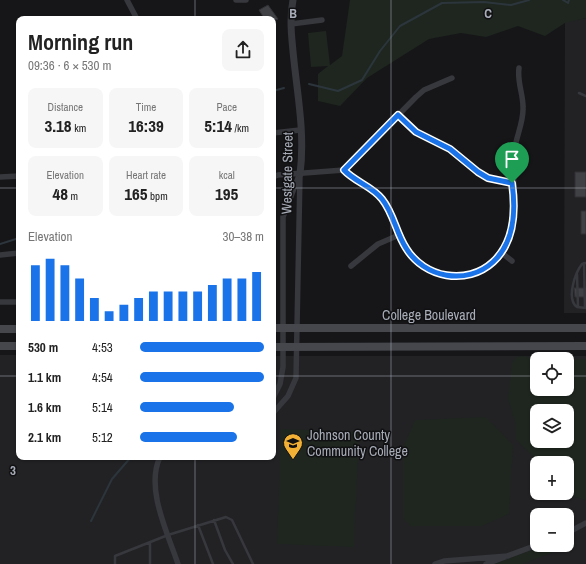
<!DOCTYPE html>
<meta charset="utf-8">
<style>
body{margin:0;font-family:"Archivo Narrow",sans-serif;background:#f6f6f6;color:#222;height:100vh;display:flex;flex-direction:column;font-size:15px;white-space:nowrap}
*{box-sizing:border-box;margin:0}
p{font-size:13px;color:#767676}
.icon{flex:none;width:22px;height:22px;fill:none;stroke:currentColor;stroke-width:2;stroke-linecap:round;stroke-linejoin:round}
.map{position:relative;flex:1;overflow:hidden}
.drawer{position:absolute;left:16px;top:16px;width:260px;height:444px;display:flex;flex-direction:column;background:#fff;border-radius:8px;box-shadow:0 1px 3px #0004}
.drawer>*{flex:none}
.controls{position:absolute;left:530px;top:352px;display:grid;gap:8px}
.controls a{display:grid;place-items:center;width:44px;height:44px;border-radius:8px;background:#fff;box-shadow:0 1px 3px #0004;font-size:20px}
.pin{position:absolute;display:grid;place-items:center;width:34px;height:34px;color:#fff;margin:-41px -17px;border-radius:50% 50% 50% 0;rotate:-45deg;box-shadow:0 0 4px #0007}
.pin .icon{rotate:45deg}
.round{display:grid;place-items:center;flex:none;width:42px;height:42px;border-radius:8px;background:#f6f6f6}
.overview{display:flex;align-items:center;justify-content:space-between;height:68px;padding:0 12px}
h1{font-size:22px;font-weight:700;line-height:30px}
.figures{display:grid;grid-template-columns:repeat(3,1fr);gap:6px;height:68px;padding:4px 12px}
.figures div{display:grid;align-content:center;border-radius:8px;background:#f6f6f6;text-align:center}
.figures b{font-size:17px;font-weight:700}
.figures small{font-size:11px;font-weight:400}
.figures p{font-size:11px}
.chart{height:112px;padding:8px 12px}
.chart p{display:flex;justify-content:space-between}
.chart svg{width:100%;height:72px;margin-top:4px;stroke:#1a73e8;stroke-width:6}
ul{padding:0 12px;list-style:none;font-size:13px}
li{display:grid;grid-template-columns:64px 48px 1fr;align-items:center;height:30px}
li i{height:10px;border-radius:5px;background:#1a73e8}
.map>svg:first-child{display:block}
.built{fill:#222225;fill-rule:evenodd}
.green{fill:#1e261f;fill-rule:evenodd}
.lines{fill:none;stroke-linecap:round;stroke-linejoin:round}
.stream{stroke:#2c353c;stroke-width:2}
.building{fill:#404145;stroke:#303034}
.service{stroke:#37383d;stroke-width:2.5}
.minor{stroke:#37383d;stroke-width:5.5}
.tertiary{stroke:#37383d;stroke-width:7}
.secondary{stroke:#45474d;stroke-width:8}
.route-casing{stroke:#fff;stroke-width:8}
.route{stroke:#1a73e8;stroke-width:5}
.grid{fill:none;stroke:#a8adb8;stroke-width:1;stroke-opacity:0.55}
.labels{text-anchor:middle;stroke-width:3;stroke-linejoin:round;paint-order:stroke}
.street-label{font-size:14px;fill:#a8adb8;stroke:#111113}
.poi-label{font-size:14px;fill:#a8adb8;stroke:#111113;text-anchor:start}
.grid-label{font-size:13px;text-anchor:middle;font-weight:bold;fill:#a8adb8;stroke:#111113;stroke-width:3;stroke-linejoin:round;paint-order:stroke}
</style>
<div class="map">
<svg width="586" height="564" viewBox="0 0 586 564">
<rect width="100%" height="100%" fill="#161618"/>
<path class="built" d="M586,18V313H564L565,22Z
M0,355H19V457H273V356H586V564H0ZM537,359H567V389H537ZM537,411H567V441H537ZM537,463H567V493H537ZM537,515H567V545H537Z"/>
<path class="green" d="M350,0H586V18L565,23L545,36L518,26L486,37L461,33L429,39L367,78L340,106L318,101V74L328,66L311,67L308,33L326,31L330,65L342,56Z
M523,356L541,359L551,356L564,359H537V389H567V360L586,359V500L574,497L567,485V463H539L516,439L515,422L508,399L512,362L517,357ZM537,411H567V441H537Z
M486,417L513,445L509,514L482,526H411L403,518V447L415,420Z
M281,429L359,432L354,547L277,544Z
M567,536L572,538L575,544L574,547L569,544L564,548L523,564H495L544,545H567Z"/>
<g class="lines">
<path class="stream" d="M563,0L568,3L569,0
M309,84L338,91L362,80L380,51L400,26L442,3L484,2L511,5L529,0
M273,91L284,88
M0,244L19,238
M91,521L112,479L131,457"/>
</g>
<path class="building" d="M268,5L278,19L273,21V19H262L264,18L259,10Z
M575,172H586V197H575Z
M581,211H586V234H581Z
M574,288H586V297H575Z"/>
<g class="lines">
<path class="service" d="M579,93L586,96
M584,263L585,308
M586,263L582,264C575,273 566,299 577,307L586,308
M577,274L578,307
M214,520L225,550L233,564
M198,525L213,564
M150,543V564
M115,564V556L168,535L226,517L232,520L253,564"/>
<path class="minor" d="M127,0L137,19
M236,0H246
M291,24L322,20
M398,115L416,132L450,149L478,173L489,178L512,183
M273,133L300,130
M344,170C355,182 372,186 382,199C397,218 398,246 417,262C432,274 450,278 468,275C527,262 511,197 514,154C515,138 524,123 523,107C523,93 517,82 519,68
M0,177L19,176
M273,177L278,175L344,170L416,97L424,90L452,78
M502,253L512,261
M0,255L19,253
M351,266L378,244L399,235
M0,302H19
M273,398L280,384L283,367V217L298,178
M273,413L288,396L296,378L300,174
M160,457C145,488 168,534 178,564
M567,533L586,523
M435,564L444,561L508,556
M486,564L537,545"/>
<path class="tertiary" d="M293,0C289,20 292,41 294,61C298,98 305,136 300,174"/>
<path class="secondary" d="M273,328H586
M0,329H19
M0,346H19
M273,347L586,346"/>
</g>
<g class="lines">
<defs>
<path id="route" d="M398,115L416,132L450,149L478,172L488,178L512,183C516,211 515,242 493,262C467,286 424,278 406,248C396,233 394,214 382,199C372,186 355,182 344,170Z"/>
</defs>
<use href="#route" class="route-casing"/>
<use href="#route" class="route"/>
</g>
<path class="grid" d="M195,0V19M391,0V564M0,188H19M273,188H586M0,376H19M273,376H537M567,376H586M195,457V564"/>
<defs>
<symbol id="university-pin" viewBox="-11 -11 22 30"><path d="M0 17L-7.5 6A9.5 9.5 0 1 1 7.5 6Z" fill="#f2b134" stroke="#111113"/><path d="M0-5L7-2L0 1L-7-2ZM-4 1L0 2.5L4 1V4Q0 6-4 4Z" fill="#111"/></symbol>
</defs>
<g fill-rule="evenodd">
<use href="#university-pin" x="282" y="432" width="22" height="30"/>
</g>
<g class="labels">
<g class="street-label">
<text transform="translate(287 173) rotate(-89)" y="5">Westgate Street</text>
<text x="429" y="320">College Boulevard</text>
</g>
<g class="poi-label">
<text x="307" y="440">Johnson County<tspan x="307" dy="16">Community College</tspan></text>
</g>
</g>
<g class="grid-label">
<text x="293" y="18">B</text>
<text x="488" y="18">C</text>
<text x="13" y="475">3</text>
</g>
</svg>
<div class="controls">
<a><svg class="icon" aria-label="locate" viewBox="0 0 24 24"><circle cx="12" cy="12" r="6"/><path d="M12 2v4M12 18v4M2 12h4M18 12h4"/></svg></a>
<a><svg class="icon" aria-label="layers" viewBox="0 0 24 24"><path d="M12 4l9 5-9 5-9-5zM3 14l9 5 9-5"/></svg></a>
<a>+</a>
<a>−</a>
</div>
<div class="pin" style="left:512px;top:183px;background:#1e9e55"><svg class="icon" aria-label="arrive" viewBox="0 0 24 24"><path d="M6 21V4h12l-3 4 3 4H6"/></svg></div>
<section class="drawer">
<div class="overview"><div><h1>Morning run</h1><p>09:36 · 6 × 530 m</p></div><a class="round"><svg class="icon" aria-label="share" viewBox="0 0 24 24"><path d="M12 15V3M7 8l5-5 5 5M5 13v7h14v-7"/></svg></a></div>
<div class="figures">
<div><p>Distance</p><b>3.18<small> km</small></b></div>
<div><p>Time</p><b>16:39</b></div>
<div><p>Pace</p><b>5:14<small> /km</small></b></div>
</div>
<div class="figures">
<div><p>Elevation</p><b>48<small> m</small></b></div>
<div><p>Heart rate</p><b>165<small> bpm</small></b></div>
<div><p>kcal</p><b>195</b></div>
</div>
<div class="chart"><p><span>Elevation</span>30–38 m</p>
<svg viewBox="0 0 160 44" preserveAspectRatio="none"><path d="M5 44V10M15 44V6M25 44V10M35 44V18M45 44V30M55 44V38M65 44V34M75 44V30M85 44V26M95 44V26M105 44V26M115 44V26M125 44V22M135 44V18M145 44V18M155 44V14"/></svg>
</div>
<ul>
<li><b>530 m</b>4:53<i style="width:100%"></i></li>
<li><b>1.1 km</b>4:54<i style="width:100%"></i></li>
<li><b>1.6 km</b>5:14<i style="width:76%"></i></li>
<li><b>2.1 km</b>5:12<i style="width:78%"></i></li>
</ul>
</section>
</div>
